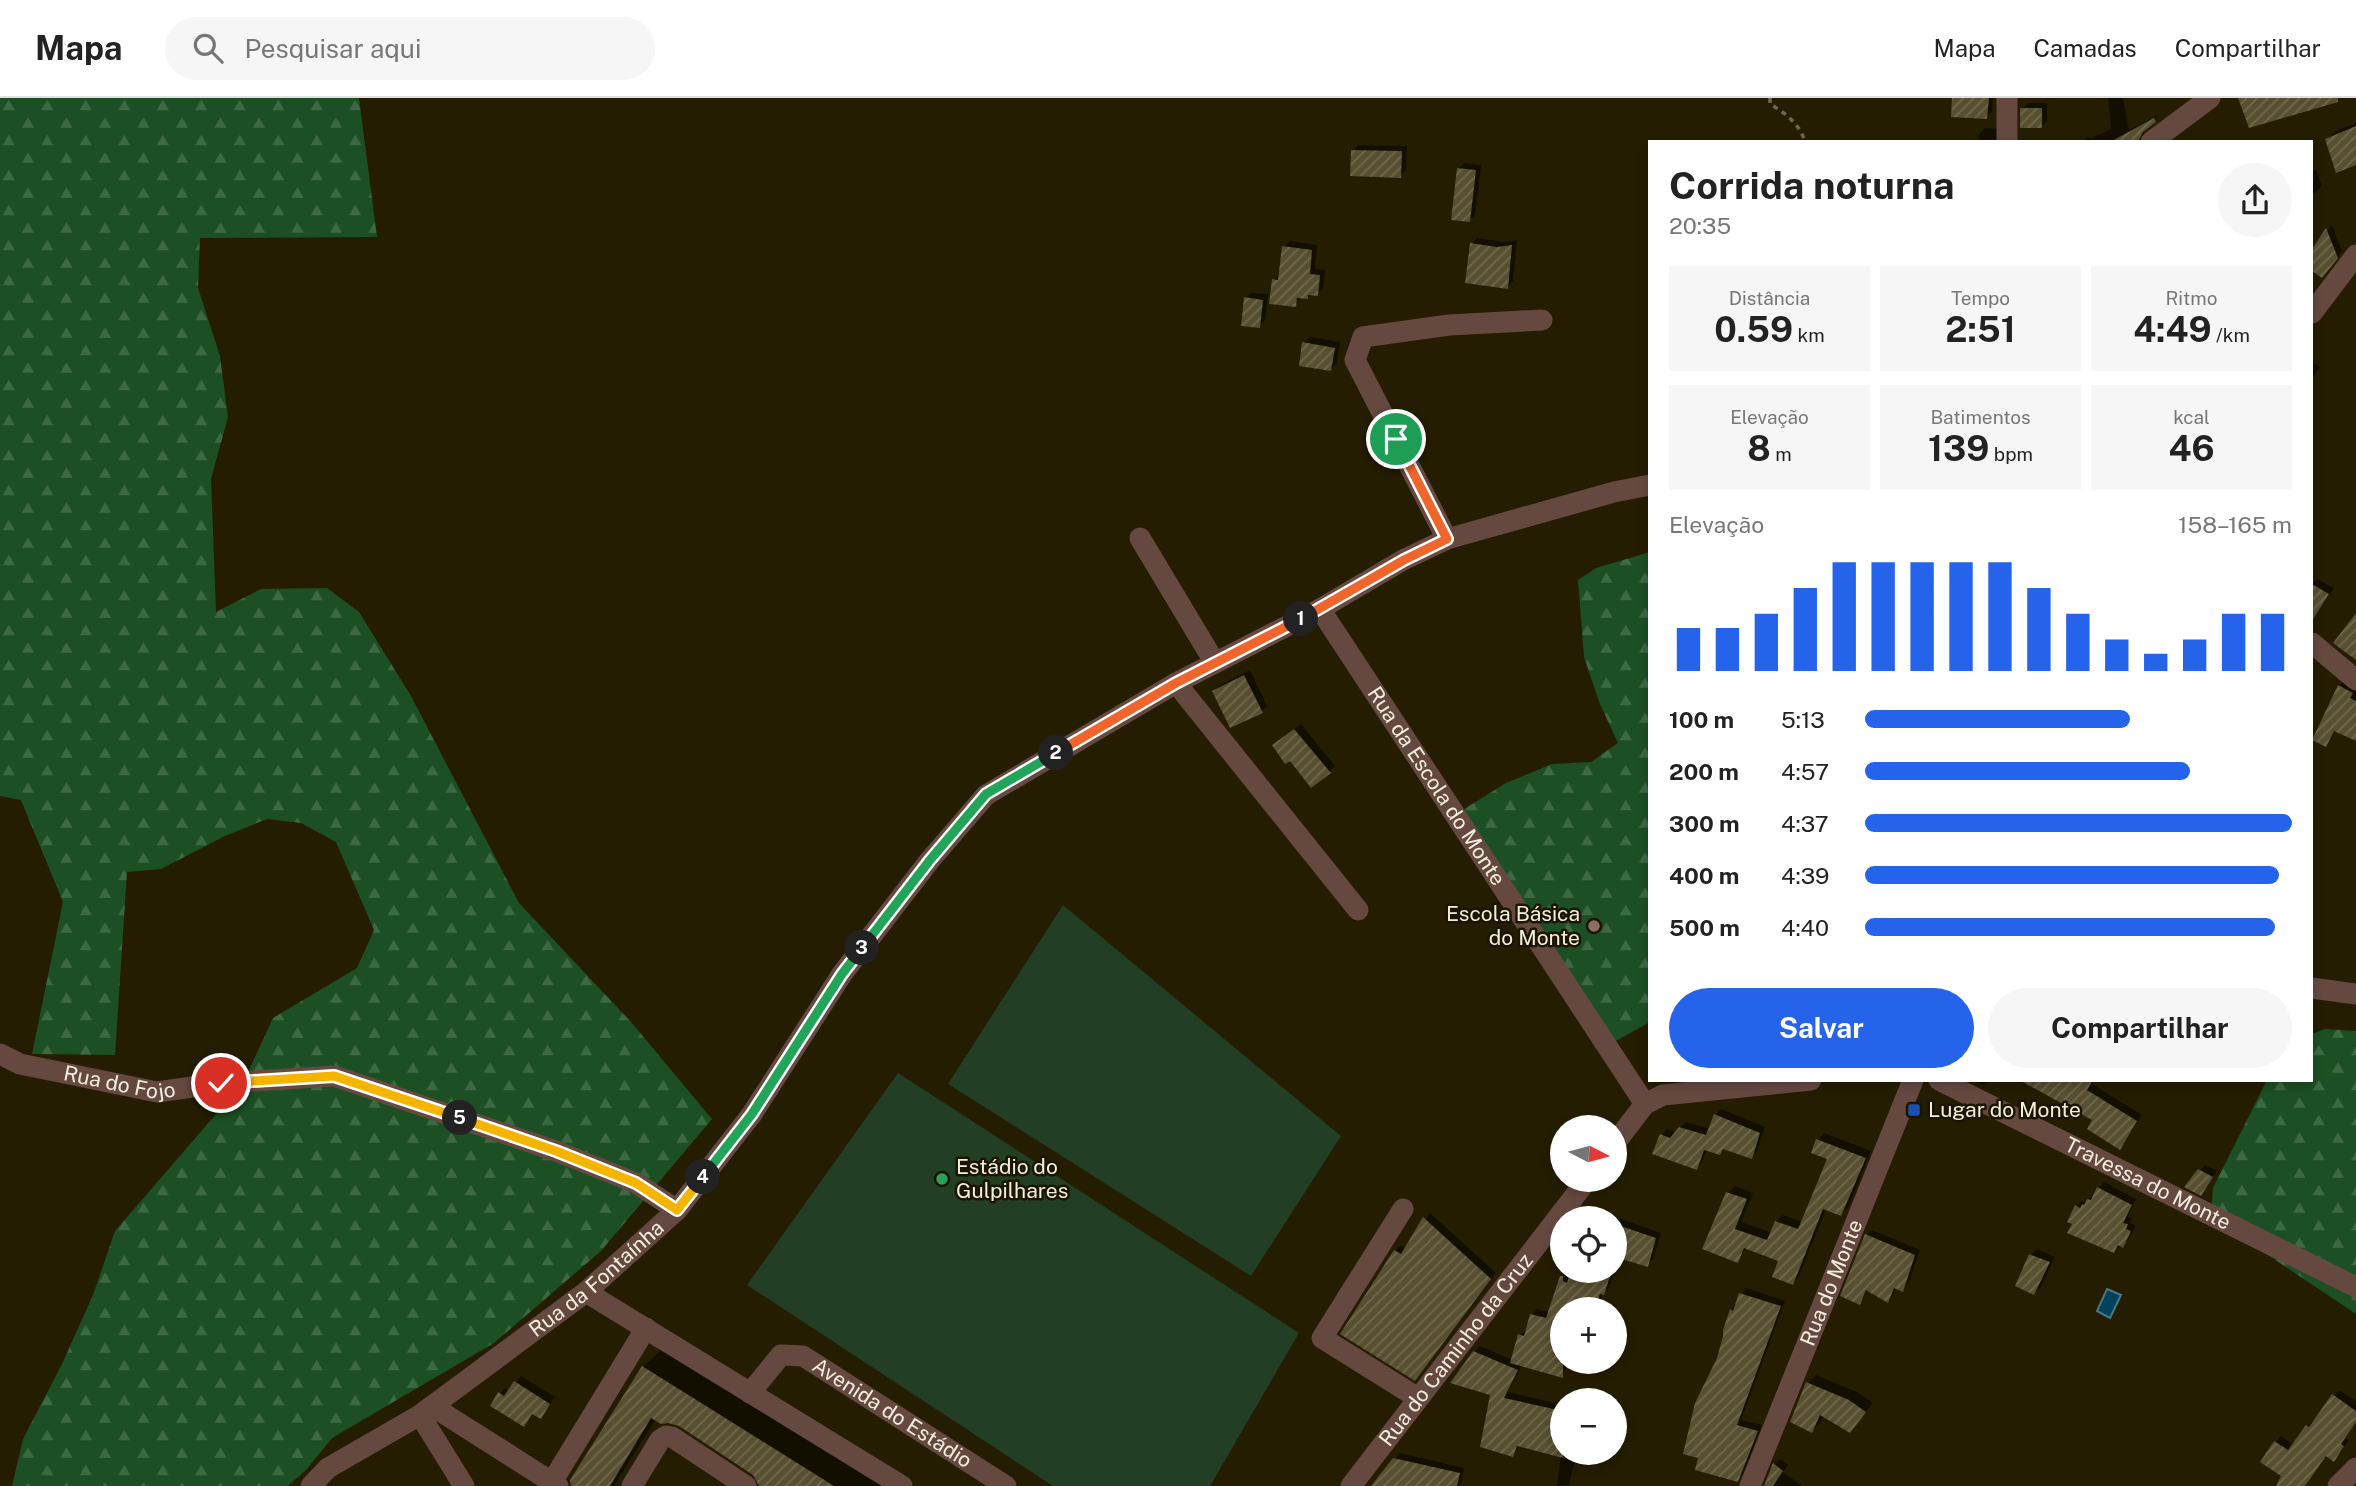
<!DOCTYPE html>
<html lang="pt">
<meta charset="utf-8">
<style>
body{margin:0;font-family:"Public Sans",sans-serif;background:#f6f6f6;color:#222;height:100vh;display:flex;flex-direction:column;font-size:26px;white-space:nowrap}
*{box-sizing:border-box;margin:0}
p{font-size:23px;color:#767676}
.icon{flex:none;width:38px;height:38px;fill:none;stroke:currentColor;stroke-width:2;stroke-linecap:round;stroke-linejoin:round}
.map{position:relative;flex:1;overflow:hidden}
.drawer{position:absolute;left:1648px;top:42px;width:665px;height:942px;display:flex;flex-direction:column;background:#fff;border-radius:0px;box-shadow:0 4px 10px #0003}
.drawer>*{flex:none}
.needle{width:46px;rotate:96deg}
.tools{position:absolute;left:1550px;top:1017px;display:grid;gap:14px}
.tools a{display:grid;place-items:center;width:77px;height:77px;border-radius:50%;background:#fff;box-shadow:0 4px 10px #0003;font-size:35px}
.pin{position:absolute;display:grid;place-items:center;width:60px;height:60px;color:#fff;margin:-30px;border:4px solid #fff;border-radius:50%;box-shadow:0 2px 7px #0007}
.km{position:absolute;width:35px;height:35px;margin:-18px;border-radius:50%;background:#222;color:#fff;font-size:19px;line-height:35px;text-align:center}
.round{display:grid;place-items:center;flex:none;width:74px;height:74px;border-radius:37px;background:#f6f6f6}
.summary{display:flex;align-items:center;justify-content:space-between;height:119px;padding:0 21px}
h1{font-size:38px;font-weight:700;line-height:52px}
.metrics{display:grid;grid-template-columns:repeat(3,1fr);gap:10px;height:119px;padding:7px 21px}
.metrics div{display:grid;align-content:center;border-radius:0px;background:#f6f6f6;text-align:center}
.metrics b{font-size:35px;font-weight:700}
.metrics small{font-size:19px;font-weight:400}
.metrics p{font-size:19px}
.chart{height:196px;padding:14px 21px}
.chart p{display:flex;justify-content:space-between}
.chart svg{width:100%;height:126px;margin-top:7px;stroke:#2563eb;stroke-width:6}
.cta{display:flex;gap:14px;margin-top:auto;padding:14px 21px}
.cta a{flex:1;height:80px;border-radius:42px;background:#2563eb;color:#fff;font-size:28px;font-weight:700;line-height:80px;text-align:center}
.cta a+a{background:#f6f6f6;color:#222}
ul{padding:0 21px;list-style:none;font-size:23px}
li{display:grid;grid-template-columns:112px 84px 1fr;align-items:center;height:52px}
li i{height:18px;border-radius:9px;background:#2563eb}
header{display:flex;align-items:center;gap:42px;box-sizing:border-box;height:98px;padding:0 35px;background:#fff;border-bottom:2px solid #e0e0e0}
header strong{font-size:33px}
nav{display:flex;gap:38px;margin-inline-start:auto;font-size:24px}
.search{width:490px;height:63px;background:#f6f6f6;display:flex;align-items:center;gap:18px;box-sizing:border-box;padding:0 24px;border-radius:38px;color:#767676;font-size:26px}
.map>svg:first-child{display:block}
.green{fill:#223e24}
.forest{fill:url(#forest-firs)}
.water{fill:#02425c;stroke:#4a7683;stroke-width:2}
.shadow{fill:#0007}
.building{fill:url(#building-hatch)}
.lines{fill:none;stroke-linecap:round;stroke-linejoin:round}
.path{stroke:#6e674f;stroke-width:3.5;stroke-dasharray:5 5;stroke-linecap:butt}
.minor{stroke:#654941;stroke-width:21}
.split-1-casing{stroke:#fff;stroke-width:14}
.split-2-casing{stroke:#fff;stroke-width:14}
.split-3-casing{stroke:#fff;stroke-width:14}
.split-4-casing{stroke:#fff;stroke-width:14}
.split-5-casing{stroke:#fff;stroke-width:14}
.split-6-casing{stroke:#fff;stroke-width:14}
.split-1{stroke:#f0652b;stroke-width:9}
.split-2{stroke:#f0652b;stroke-width:9}
.split-3{stroke:#22a559;stroke-width:9}
.split-4{stroke:#22a559;stroke-width:9}
.split-5{stroke:#f5b400;stroke-width:9}
.split-6{stroke:#f5b400;stroke-width:9}
.education-dot{fill:#8d6e63;stroke:#1b1400;stroke-width:2.5}
.transit-dot{fill:#1a4fb4;stroke:#1b1400;stroke-width:2.5}
.leisure-dot{fill:#2e9e5b;stroke:#1b1400;stroke-width:2.5}
.labels{text-anchor:middle;stroke-width:5;stroke-linejoin:round;paint-order:stroke}
.street-label{font-size:21px;fill:#f3efdd;stroke:#1b1400}
.poi-label{font-size:21px;fill:#f3efdd;stroke:#1b1400;text-anchor:start}
</style>
<header>
<strong>Mapa</strong>
<div class="search"><svg class="icon" aria-label="search" viewBox="0 0 24 24"><circle cx="10" cy="10" r="6"/><path d="M15 15l6 6"/></svg>Pesquisar aqui</div>
<nav><a>Mapa</a><a>Camadas</a><a>Compartilhar</a></nav>
</header>
<div class="map">
<svg width="2356" height="1388" viewBox="0 0 2356 1388">
<defs>
<pattern id="forest-firs" width="22" height="20" patternUnits="userSpaceOnUse" patternTransform="scale(1.75)"><rect width="22" height="20" fill="#1c4f23"/><path d="M5 1l3.5 6h-7zM16 11l3.5 6h-7z" fill="#3d6942"/></pattern>
<pattern id="building-hatch" width="6" height="6" patternUnits="userSpaceOnUse" patternTransform="scale(1.75)"><rect width="6" height="6" fill="#574f30"/><path d="M-1 1l2-2M0 6l6-6M5 7l2-2" fill="none" stroke="#70694e"/></pattern>
</defs>
<rect width="100%" height="100%" fill="#251d01"/>
<path class="green" d="M1063,807L1341,1038L1251,1178L948,986Z
M898,975L1299,1235L1210,1388H1053L747,1187Z"/>
<path class="forest" d="M0,0H359L377,139L200,140L198,190L220,258L228,319L211,381L216,514L261,491L327,490L359,514L411,598L519,805L631,924L712,1021L601,1153L494,1245L332,1340L306,1372L288,1388H12L23,1341L62,1266L93,1197L115,1133L243,985L273,920L357,870L374,832L336,744L301,725L267,721L225,738L161,771L127,774L115,957L32,956L63,804L21,702L0,698Z
M1650,454V924L1614,944L1461,713L1506,685L1552,666L1591,664L1618,645L1600,606L1584,559L1578,482L1596,470Z
M2325,931L2356,933V1216L2211,1119L2213,1090L2267,982H2312V936Z"/>
<path class="water" d="M2107,1191L2121,1197L2110,1220L2097,1213Z"/>
<path class="shadow" d="M1954,0H1993L1992,14L1986,19Z
M2108,0H2123L2129,32L2160,16L2144,32V41L2142,44H2052L2084,42L2088,39L2089,41L2111,31Z
M2028,5H2047V23L2042,28L2022,11Z
M2356,25V65L2327,41L2334,34Z
M1985,30L1999,31L2001,44H1978L1979,36Z
M1358,47L1407,48L1406,72L1400,78L1353,53Z
M1464,65L1481,67L1475,117L1470,122L1459,71Z
M2316,72L2322,88L2312,97V74Z
M2332,127L2342,153L2322,178L2312,171V154Z
M1477,140L1504,144L1517,142L1513,183L1508,189L1472,146Z
M1290,143L1317,147L1315,171L1325,172L1323,191L1317,196H1311L1307,200L1301,199L1295,208L1274,182L1279,177L1284,149Z
M1251,195L1268,196L1265,222L1259,228L1245,200Z
M1310,239L1340,244L1337,265L1331,271L1304,245Z
M2312,264L2320,269L2312,281Z
M2317,481L2334,490L2312,523V486Z
M1250,572L1267,608L1262,613L1214,593L1220,587Z
M2345,582L2356,591V641L2336,632L2325,647L2339,588Z
M1301,626L1335,668L1329,674L1291,661L1279,642Z
M1972,982H1988L1983,987Z
M2025,982H2094L2092,986L2142,1017L2120,1050L2095,1022Z
M1721,1011L1765,1029L1757,1053L1751,1059L1725,1050L1720,1055L1707,1051L1702,1064L1696,1070L1661,1037L1667,1031L1675,1034L1686,1024L1710,1031L1715,1017Z
M1824,1035L1871,1053L1848,1110L1841,1116L1826,1111L1799,1178L1793,1185L1781,1162L1747,1149L1737,1163L1728,1095L1735,1088L1753,1095L1741,1124L1772,1135L1776,1124L1783,1117L1803,1124L1829,1060L1818,1042Z
M2205,1067L2217,1073L2201,1095L2200,1072Z
M2104,1084L2136,1101L2128,1119L2132,1121L2130,1125L2136,1128L2128,1142L2114,1153L2074,1125L2076,1108L2082,1103L2086,1105Z
M1430,1115L1496,1175L1421,1275L1395,1153L1401,1147L1406,1151Z
M1604,1115L1661,1135L1653,1161L1647,1167L1619,1158L1615,1171V1120H1599Z
M1872,1132L1920,1152L1908,1186L1902,1191L1896,1189L1893,1197L1888,1203L1868,1192L1860,1205L1867,1137Z
M2037,1151L2055,1159L2040,1190L2034,1195L2031,1157Z
M1573,1172H1615L1609,1189L1603,1195L1597,1211H1563V1264H1568L1565,1272L1559,1277L1522,1267L1508,1294L1563,1307V1354H1581L1576,1359L1569,1387L1557,1388L1561,1357L1520,1347L1513,1357L1492,1296L1474,1254L1480,1248L1513,1262L1520,1237L1527,1232L1532,1217L1537,1211L1550,1214L1561,1183L1566,1177L1571,1179Z
M1746,1190L1785,1203L1741,1322L1762,1327L1743,1377L1737,1382L1718,1261L1731,1212Z
M662,1251L881,1388H762L755,1376L680,1326L656,1321L614,1388H575L643,1269Z
M1816,1277L1857,1294L1873,1305L1850,1333L1824,1317L1820,1325L1812,1333L1808,1285Z
M521,1278L555,1299L541,1319L533,1315L523,1327L500,1296L505,1290L510,1293Z
M2339,1292L2356,1303V1324L2345,1340L2349,1342L2334,1361L2327,1356L2305,1388H2288L2283,1378L2262,1363L2281,1338L2294,1347L2307,1328L2313,1323L2315,1324Z
M1400,1355L1464,1370L1461,1385L1458,1388H1373Z
M1780,1361L1788,1367L1783,1374L1802,1388H1766L1775,1366Z"/>
<path class="building" d="M1952,0H1989L1987,21L1951,19Z
M2238,0H2338V4L2249,30Z
M2020,10H2042V30H2020Z
M2154,20L2156,24L2143,34L2138,44H2110Z
M2356,28V67L2336,75L2325,41Z
M1351,52L1402,53L1401,80L1350,78Z
M1457,70L1476,72L1470,124L1451,122Z
M2326,130L2338,160L2322,180L2312,173V151Z
M1470,145L1497,149L1512,147L1508,191L1465,185Z
M1282,148L1312,152L1310,176L1320,177L1318,198L1308,197V201L1297,200L1296,209L1269,206L1272,181L1278,182Z
M1244,199L1263,202L1260,230L1241,228Z
M1302,244L1335,250L1331,273L1299,268Z
M2312,486L2329,496L2312,523Z
M2356,515V562L2333,545Z
M1244,577L1263,615L1230,630L1212,593Z
M2338,587L2353,595L2350,600L2356,603V643L2334,633L2326,649L2312,642Z
M1294,631L1331,675L1311,690L1290,663L1285,666L1272,647Z
M2019,982H2093L2087,992L2137,1023L2120,1052L2087,1031L2092,1022Z
M1714,1016L1760,1035L1752,1061L1723,1051L1720,1057L1704,1052L1697,1072L1652,1056L1660,1036L1670,1040L1679,1029L1706,1037Z
M1816,1041L1866,1060L1841,1118L1823,1111L1793,1187L1772,1179L1778,1163L1744,1150L1738,1165L1702,1151L1726,1094L1747,1101L1735,1131L1767,1142L1775,1123L1798,1131L1827,1061L1811,1055Z
M2198,1071L2213,1079L2201,1098L2184,1089Z
M2097,1089L2132,1107L2123,1125L2128,1126L2126,1131L2131,1133L2123,1150L2118,1147L2114,1155L2067,1135L2072,1126L2067,1124L2075,1107L2080,1110L2082,1106L2084,1107L2087,1101L2091,1102Z
M1423,1119L1491,1181L1415,1283L1340,1236L1394,1152L1401,1156Z
M1615,1126L1656,1140L1648,1169L1615,1159Z
M1865,1136L1915,1157L1903,1194L1894,1190L1888,1205L1866,1192L1860,1207L1840,1198Z
M2029,1156L2050,1164L2034,1197L2015,1188Z
M1571,1172H1612L1604,1197L1600,1196L1595,1211H1563V1280L1510,1265L1518,1236L1524,1238L1530,1216L1546,1220L1560,1178H1563V1183L1567,1185Z
M1739,1195L1781,1208L1737,1327L1758,1333L1738,1384L1695,1372L1698,1360L1683,1356L1695,1305L1717,1260L1723,1238V1232L1730,1211L1733,1213Z
M1473,1253L1518,1272L1504,1300L1563,1313V1360L1517,1348L1513,1359L1480,1349L1490,1297L1450,1285Z
M642,1268L834,1388H759L753,1377L679,1328L668,1325L661,1326L651,1320L610,1388H571L570,1382Z
M514,1283L550,1306L541,1321L532,1316L524,1329L490,1308L498,1294L504,1298Z
M1806,1284L1849,1302L1866,1314L1850,1335L1820,1317L1812,1335L1790,1324Z
M2332,1296L2356,1313V1324L2341,1346L2344,1348L2334,1364L2326,1358L2305,1388H2276L2281,1378L2260,1364L2274,1343L2288,1352L2306,1327L2309,1329Z
M1393,1360L1460,1375L1457,1388H1371Z
M1773,1365L1783,1373L1773,1388H1764Z"/>
<g class="lines">
<path class="path" d="M1770,0V6C1785,15 1800,26 1805,44"/>
<g class="minor">
<path d="M2007,44V0"/>
<path d="M2151,44L2210,0"/>
<path d="M2312,215L2356,157"/>
<path d="M1140,440L1215,565"/>
<path d="M1447,441L1355,262L1363,239L1449,227L1542,222"/>
<path id="s1" d="M1320,511L1645,1006"/>
<path d="M2312,545L2356,582"/>
<path d="M1176,585L1358,812"/>
<path d="M2312,890L2356,896"/>
<path id="s2" d="M0,956L20,966L157,994L221,985L334,978L556,1053L636,1085L677,1112"/>
<path id="s3" d="M1939,982L2356,1189"/>
<path d="M1615,1045L1645,1006L1663,997L1811,982"/>
<path d="M1403,1111L1322,1240L1418,1300"/>
<path d="M586,1194L902,1388"/>
<path id="s4" d="M750,1295L781,1257L803,1258L1006,1388"/>
<path d="M432,1308L558,1388"/>
<path d="M420,1317L464,1388"/>
<path d="M552,1384L646,1230"/>
<path id="s5" d="M311,1388L328,1370L420,1317L586,1194L677,1112L752,1016L842,876L930,762L986,697L1176,585L1320,511L1403,462L1447,441L1614,394L1650,387"/>
<path d="M632,1388L660,1342L666,1338L672,1339L746,1388"/>
<path id="s6" d="M1351,1388L1587,1082"/>
<path id="s7" d="M1750,1388L1913,982"/>
<path d="M2338,1388L2356,1370"/>
</g>
</g>
<g class="lines">
<defs>
<path id="split-1" d="M1301,521L1404,462L1447,441L1396,341"/>
<path id="split-2" d="M1056,655L1176,585L1301,521"/>
<path id="split-3" d="M862,850L930,762L986,696L1056,655"/>
<path id="split-4" d="M703,1079L752,1016L842,876L862,850"/>
<path id="split-5" d="M460,1020L556,1053L636,1085L677,1112L703,1079"/>
<path id="split-6" d="M221,985L334,978L460,1020"/>
</defs>
<use href="#split-1" class="split-1-casing"/>
<use href="#split-2" class="split-2-casing"/>
<use href="#split-3" class="split-3-casing"/>
<use href="#split-4" class="split-4-casing"/>
<use href="#split-5" class="split-5-casing"/>
<use href="#split-6" class="split-6-casing"/>
<use href="#split-1" class="split-1"/>
<use href="#split-2" class="split-2"/>
<use href="#split-3" class="split-3"/>
<use href="#split-4" class="split-4"/>
<use href="#split-5" class="split-5"/>
<use href="#split-6" class="split-6"/>
</g>
<circle class="education-dot" cx="1594" cy="828" r="7"/>
<rect class="transit-dot" x="1907" y="1005" width="14" height="14" rx="3.5"/>
<circle class="leisure-dot" cx="942" cy="1081" r="7"/>
<g class="labels">
<g class="street-label">
<text dy="7" stroke="none"><textPath href="#s1" startOffset="212">Rua da Escola do Monte</textPath></text>
<text dy="7" stroke="none"><textPath href="#s2" startOffset="124">Rua do Fojo</textPath></text>
<text dy="7" stroke="none"><textPath href="#s3" startOffset="233">Travessa do Monte</textPath></text>
<text dy="7" stroke="none"><textPath href="#s5" startOffset="354">Rua da Fontaínha</textPath></text>
<text dy="7" stroke="none"><textPath href="#s7" startOffset="219">Rua do Monte</textPath></text>
<text dy="7" stroke="none"><textPath href="#s6" startOffset="172">Rua do Caminho da Cruz</textPath></text>
<text dy="7" stroke="none"><textPath href="#s4" startOffset="177">Avenida do Estádio</textPath></text>
</g>
<g class="poi-label">
<text x="1580" y="823" text-anchor="end">Escola Básica<tspan x="1580" dy="24">do Monte</tspan></text>
<text x="1928" y="1019">Lugar do Monte</text>
<text x="956" y="1076">Estádio do<tspan x="956" dy="24">Gulpilhares</tspan></text>
</g>
</g>
</svg>
<div class="tools">
<a><svg class="needle" viewBox="-14 -14 28 28"><path d="M0-13l5 13h-10z" fill="#e53935"/><path d="M0 13l5-13h-10z" fill="#767676"/></svg></a>
<a><svg class="icon" aria-label="locate" viewBox="0 0 24 24"><circle cx="12" cy="12" r="6"/><path d="M12 2v4M12 18v4M2 12h4M18 12h4"/></svg></a>
<a>+</a>
<a>−</a>
</div>
<div class="pin" style="left:1396px;top:341px;background:#1e9e55"><svg class="icon" aria-label="arrive" viewBox="0 0 24 24"><path d="M6 21V4h12l-3 4 3 4H6"/></svg></div>
<div class="pin" style="left:221px;top:985px;background:#d93025"><svg class="icon" aria-label="check" viewBox="0 0 24 24"><path d="M5 12l5 5 9-10"/></svg></div>
<b class="km" style="left:1301px;top:521px">1</b>
<b class="km" style="left:1056px;top:655px">2</b>
<b class="km" style="left:862px;top:850px">3</b>
<b class="km" style="left:703px;top:1079px">4</b>
<b class="km" style="left:460px;top:1020px">5</b>
<section class="drawer">
<div class="summary"><div><h1>Corrida noturna</h1><p>20:35</p></div><a class="round"><svg class="icon" aria-label="share" viewBox="0 0 24 24"><path d="M12 15V3M7 8l5-5 5 5M5 13v7h14v-7"/></svg></a></div>
<div class="metrics">
<div><p>Distância</p><b>0.59<small> km</small></b></div>
<div><p>Tempo</p><b>2:51</b></div>
<div><p>Ritmo</p><b>4:49<small> /km</small></b></div>
</div>
<div class="metrics">
<div><p>Elevação</p><b>8<small> m</small></b></div>
<div><p>Batimentos</p><b>139<small> bpm</small></b></div>
<div><p>kcal</p><b>46</b></div>
</div>
<div class="chart"><p><span>Elevação</span>158–165 m</p>
<svg viewBox="0 0 160 44" preserveAspectRatio="none"><path d="M5 44V29M15 44V29M25 44V24M35 44V15M45 44V6M55 44V6M65 44V6M75 44V6M85 44V6M95 44V15M105 44V24M115 44V33M125 44V38M135 44V33M145 44V24M155 44V24"/></svg>
</div>
<ul>
<li><b>100 m</b>5:13<i style="width:62%"></i></li>
<li><b>200 m</b>4:57<i style="width:76%"></i></li>
<li><b>300 m</b>4:37<i style="width:100%"></i></li>
<li><b>400 m</b>4:39<i style="width:97%"></i></li>
<li><b>500 m</b>4:40<i style="width:96%"></i></li>
</ul>
<div class="cta"><a>Salvar</a><a>Compartilhar</a></div>
</section>
</div>
